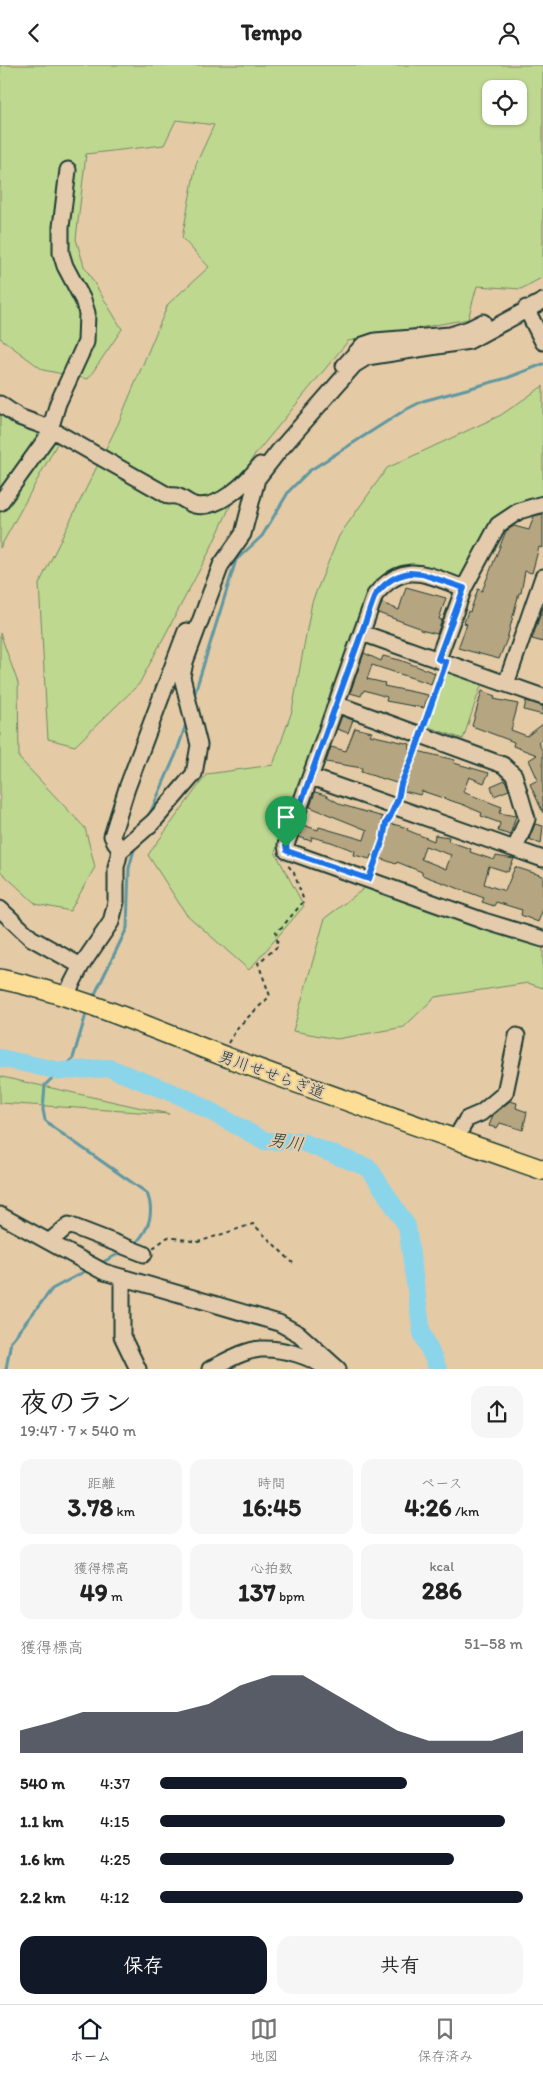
<!DOCTYPE html>
<html lang="ja">
<meta charset="utf-8">
<style>
body{margin:0;font-family:Itim,"Klee One",sans-serif;background:#f6f6f6;color:#222;height:100vh;display:flex;flex-direction:column;font-size:19px;white-space:nowrap}
*{box-sizing:border-box;margin:0}
p{font-size:16px;color:#767676}
.icon{flex:none;width:28px;height:28px;fill:none;stroke:currentColor;stroke-width:2;stroke-linecap:round;stroke-linejoin:round}
.map{position:relative;height:1304px;overflow:hidden}
.details{display:flex;flex-direction:column;background:#fff;flex:1}
.details>*{flex:none}
.tools{position:absolute;left:482px;top:15px;display:grid;gap:10px}
.tools a{display:grid;place-items:center;width:45px;height:45px;border-radius:10px;background:#fff;box-shadow:0 1px 4px #0004;font-size:25px}
.pin{position:absolute;display:grid;place-items:center;width:42px;height:42px;color:#fff;margin:-51px -21px;border-radius:50% 50% 50% 0;rotate:-45deg;box-shadow:0 0 5px #0007}
.pin .icon{rotate:45deg}
.round{display:grid;place-items:center;flex:none;width:52px;height:52px;border-radius:15px;background:#f6f6f6}
.headline{display:flex;align-items:center;justify-content:space-between;height:85px;padding:0 20px}
h1{font-size:28px;font-weight:700;line-height:38px}
.stats{display:grid;grid-template-columns:repeat(3,1fr);gap:8px;height:85px;padding:5px 20px}
.stats div{display:grid;align-content:center;border-radius:12px;background:#f6f6f6;text-align:center}
.stats b{font-size:25px;font-weight:700}
.stats small{font-size:14px;font-weight:400}
.stats p{font-size:14px}
.chart{height:140px;padding:10px 20px}
.chart p{display:flex;justify-content:space-between}
.chart svg{width:100%;height:90px;margin-top:5px;fill:#111827;opacity:.7}
.button{display:flex;gap:10px;margin-top:auto;padding:10px 20px}
.button a{flex:1;height:58px;border-radius:15px;background:#111827;color:#fff;font-size:20px;font-weight:700;line-height:58px;text-align:center}
.button a+a{background:#f6f6f6;color:#222}
ul{padding:0 20px;list-style:none;font-size:16px}
li{display:grid;grid-template-columns:80px 60px 1fr;align-items:center;height:38px}
li i{height:12px;border-radius:6px;background:#111827}
header{display:flex;justify-content:space-between;align-items:center;height:65px;padding:0 20px;background:#fff;font-size:22px;font-weight:700}
.dock{display:flex;justify-content:space-around;align-items:center;height:70px;border-top:1px solid #e0e0e0;background:#fff;font-size:14px;color:#767676}
.dock a{display:grid;justify-items:center;gap:2px}
.dock .current{color:#111827}
.map>svg:first-child{display:block}
.green{fill:#bed890;stroke:#6e8a62;fill-rule:evenodd}
.lines{fill:none;stroke-linecap:round;stroke-linejoin:round}
.stream{stroke:#5f98a1;stroke-width:3}
.river{stroke:#8ad5ea;stroke-width:18}
.building{fill:#b6a581;stroke:#1f3d34;fill-rule:evenodd}
.minor-casing{stroke:#1f3d34;stroke-width:19}
.major-casing{stroke:#1f3d34;stroke-width:22}
.path{stroke:#1f3d34;stroke-width:2;stroke-dasharray:4 4;stroke-linecap:butt}
.minor{stroke:#e4cbac;stroke-width:15}
.major{stroke:#fcde96;stroke-width:19}
.route-casing{stroke:#fff;stroke-width:10}
.route{stroke:#1a73e8;stroke-width:6}
.labels{text-anchor:middle;stroke-width:4;stroke-linejoin:round;paint-order:stroke}
.street-label{font-size:16px;fill:#1f3d34;stroke:#e4cbac}
.water-label{font-size:18px;font-style:italic;fill:#24453d;stroke:#e4cbac}
</style>
<header><svg class="icon" aria-label="back" viewBox="0 0 24 24"><path d="M15 5l-7 7 7 7"/></svg>Tempo<svg class="icon" aria-label="person" viewBox="0 0 24 24"><circle cx="12" cy="8" r="4"/><path d="M4 21q1-7 8-7t8 7"/></svg></header>
<div class="map">
<svg width="543" height="1304" viewBox="0 0 543 1304">
<rect width="100%" height="100%" fill="#e5caa6"/>
<filter id="ink" filterUnits="userSpaceOnUse"><feTurbulence type="fractalNoise" baseFrequency=".02" numOctaves="2"/><feDisplacementMap in="SourceGraphic" scale="10" xChannelSelector="R" yChannelSelector="G"/><feConvolveMatrix kernelMatrix="1 2 1 2 8 2 1 2 1" color-interpolation-filters="sRGB"/></filter>
<g filter="url(#ink)">
<path class="green" d="M0,0H543V212L521,224L477,221L468,254L348,276L253,392L209,487L139,619L75,681L48,674L39,519L118,359L168,239L209,202L182,173L196,99L214,60L176,55L164,80L86,89L76,174L84,201L122,264L88,314L43,305L0,273ZM491,24H519V51H491Z
M543,321V431C493,435 482,479 462,518L414,503L369,532L275,787L304,841L249,905L186,849L148,790L207,709L273,700L292,646L312,537L339,471L387,403L501,350Z
M0,344L58,377L0,483Z
M0,568L18,618L19,693L85,763L95,802L70,846L36,839L0,806Z
M449,599L484,612L463,674L426,661Z
M366,822L543,879V923L528,918L435,932L404,962L337,974L293,966L325,853Z
M0,1011L2,1012L169,1049L0,1038Z"/>
<g class="lines">
<path class="stream" d="M193,634L236,495L262,471L289,426L309,406L405,345L423,336L507,313L543,299
M148,753L176,689L187,656
M93,933L127,863L129,803L135,781
M87,946L73,993L45,1020L43,1045L45,1055L54,1063L147,1128C155,1148 148,1166 134,1180
M99,1199L122,1187
M6,1304L11,1276L52,1224L89,1204"/>
<path class="river" d="M0,993L60,1006L109,1003L188,1034L265,1076H299L369,1103L407,1161L422,1268L438,1304"/>
</g>
<path class="building" d="M543,449V483L539,482L532,508L525,506L521,528H519L507,574L499,594L458,583L467,559L464,558L468,546L470,547L478,524L482,526L506,466L514,461L529,465L534,451Z
M406,522L446,533L439,554L442,555L437,569L420,565V563L378,548L382,538L399,545Z
M543,542V577L532,574Z
M364,588L381,596L383,591L400,595L435,608L431,619L372,600L367,614L385,618L384,621L428,630L424,643L386,636L387,632L364,625L361,631L350,628Z
M482,626L495,631L494,634L518,639L511,665L527,671L543,659V673L538,677L543,687V748L530,719L538,715L529,695L537,690L513,681L514,677L472,661Z
M526,636L543,641V650L524,645Z
M342,651L353,655L348,668L337,664Z
M355,663L372,667L370,670L410,679L409,684L455,695L454,698L489,708L484,718L469,712L463,727L502,742L499,748L516,751L510,770L498,766L500,758L481,751L482,748L464,740L422,726L420,730L404,726L406,721L361,707L362,703L326,697L331,682L346,686Z
M505,715L509,725L494,731L491,721Z
M315,727L325,730L342,740L383,752L381,756L408,763L407,765L434,776L435,770L449,772L448,776L471,784L470,787L494,795L496,791L514,794L508,807L489,801L484,819L505,826L515,802L543,811V844L538,857L521,850L522,845L496,837L494,841L482,837L484,833L422,810V807L397,797L396,799L371,790L370,794L354,790L355,786L331,777L312,772L311,776L299,772L303,760L318,765L319,762L364,775L367,765L310,742ZM425,781L451,790L446,804L421,794Z
M535,759L543,761L541,779L529,774Z
M510,1036L517,1038L516,1043L527,1047L523,1065L500,1058L497,1063L489,1061L493,1050Z"/>
<g class="lines">
<defs>
<path id="minor" d="M526,243L543,277
M344,301L363,280L375,276L450,270L469,264L483,257
M0,339L19,352L49,363L169,431C181,429 184,437 194,440C218,446 247,417 260,400
M0,438L48,371L58,338L86,277L87,248L83,235L65,201L61,188V162L68,105
M464,523C427,510 405,494 375,530L286,780L287,786L484,856L543,874
M362,568L543,632
M438,594L464,523L498,460L519,446L543,439
M506,619L543,512
M336,639L503,700L514,710L527,754L515,784
M311,712L543,794
M120,786L112,771L127,723L186,566
M0,844L31,873L81,901
M65,932L81,901L111,857L116,837V802L120,786L153,757L194,709L199,680L182,612L185,597L221,500L243,469L257,414L278,387L354,300L367,292L469,276L543,236
M455,1074L467,1054L481,1048L505,1028L517,971
M0,1150L104,1207L279,1258L299,1269L338,1304
M50,1176L69,1160L144,1189
M122,1212V1271L138,1304
M210,1304C225,1297 244,1285 261,1284C282,1283 311,1291 327,1304"/>
<path id="major" d="M0,914C79,930 154,965 229,993C333,1032 438,1068 543,1105"/>
</defs>
<use href="#minor" class="minor-casing"/>
<use href="#major" class="major-casing"/>
<path class="path" d="M424,658L442,609
M399,731L415,682
M372,803L383,775L386,758L391,752
M228,978L238,962L270,931L258,898L278,881L276,866L282,862L304,836L294,808L287,799
M153,1183L168,1172L198,1177L253,1159L293,1198"/>
<use href="#minor" class="minor"/>
<use href="#major" class="major"/>
</g>
</g>
<g class="lines" filter="url(#ink)">
<defs>
<path id="route" d="M410,508L422,509L464,523L438,594L446,597L414,689L401,719L398,734L390,752L386,758L383,775L369,814L287,786L286,780L375,530C386,517 394,511 410,508Z"/>
</defs>
<use href="#route" class="route-casing"/>
<use href="#route" class="route"/>
</g>
<g class="labels">
<g class="street-label">
<text transform="translate(272 1009) rotate(20)" y="6">男川せせらぎ道</text>
</g>
<g class="water-label">
<text transform="translate(286 1077) rotate(9)" y="6">男川</text>
</g>
</g>
</svg>
<div class="tools">
<a><svg class="icon" aria-label="locate" viewBox="0 0 24 24"><circle cx="12" cy="12" r="6"/><path d="M12 2v4M12 18v4M2 12h4M18 12h4"/></svg></a>
</div>
<div class="pin" style="left:286px;top:782px;background:#1e9e55"><svg class="icon" aria-label="arrive" viewBox="0 0 24 24"><path d="M6 21V4h12l-3 4 3 4H6"/></svg></div>
</div>
<section class="details">
<div class="headline"><div><h1>夜のラン</h1><p>19:47 · 7 × 540 m</p></div><a class="round"><svg class="icon" aria-label="share" viewBox="0 0 24 24"><path d="M12 15V3M7 8l5-5 5 5M5 13v7h14v-7"/></svg></a></div>
<div class="stats">
<div><p>距離</p><b>3.78<small> km</small></b></div>
<div><p>時間</p><b>16:45</b></div>
<div><p>ペース</p><b>4:26<small> /km</small></b></div>
</div>
<div class="stats">
<div><p>獲得標高</p><b>49<small> m</small></b></div>
<div><p>心拍数</p><b>137<small> bpm</small></b></div>
<div><p>kcal</p><b>286</b></div>
</div>
<div class="chart"><p><span>獲得標高</span>51–58 m</p>
<svg viewBox="0 0 160 44" preserveAspectRatio="none"><path d="M0 44V33L10 29L20 24L30 24L40 24L50 24L60 20L70 11L80 6L90 6L100 15L110 24L120 33L130 38L140 38L150 38L160 33V44z"/></svg>
</div>
<ul>
<li><b>540 m</b>4:37<i style="width:68%"></i></li>
<li><b>1.1 km</b>4:15<i style="width:95%"></i></li>
<li><b>1.6 km</b>4:25<i style="width:81%"></i></li>
<li><b>2.2 km</b>4:12<i style="width:100%"></i></li>
</ul>
<div class="button"><a>保存</a><a>共有</a></div>
</section>
<nav class="dock">
<a class="current"><svg class="icon" aria-label="home" viewBox="0 0 24 24"><path d="M3 11l9-7 9 7M6 9v11h12V9"/></svg>ホーム</a>
<a><svg class="icon" aria-label="map" viewBox="0 0 24 24"><path d="M3 6l6-2 6 2 6-2v14l-6 2-6-2-6 2zM9 4v14M15 6v14"/></svg>地図</a>
<a><svg class="icon" aria-label="saved" viewBox="0 0 24 24"><path d="M7 4h10v16l-5-4-5 4z"/></svg>保存済み</a>
</nav>
